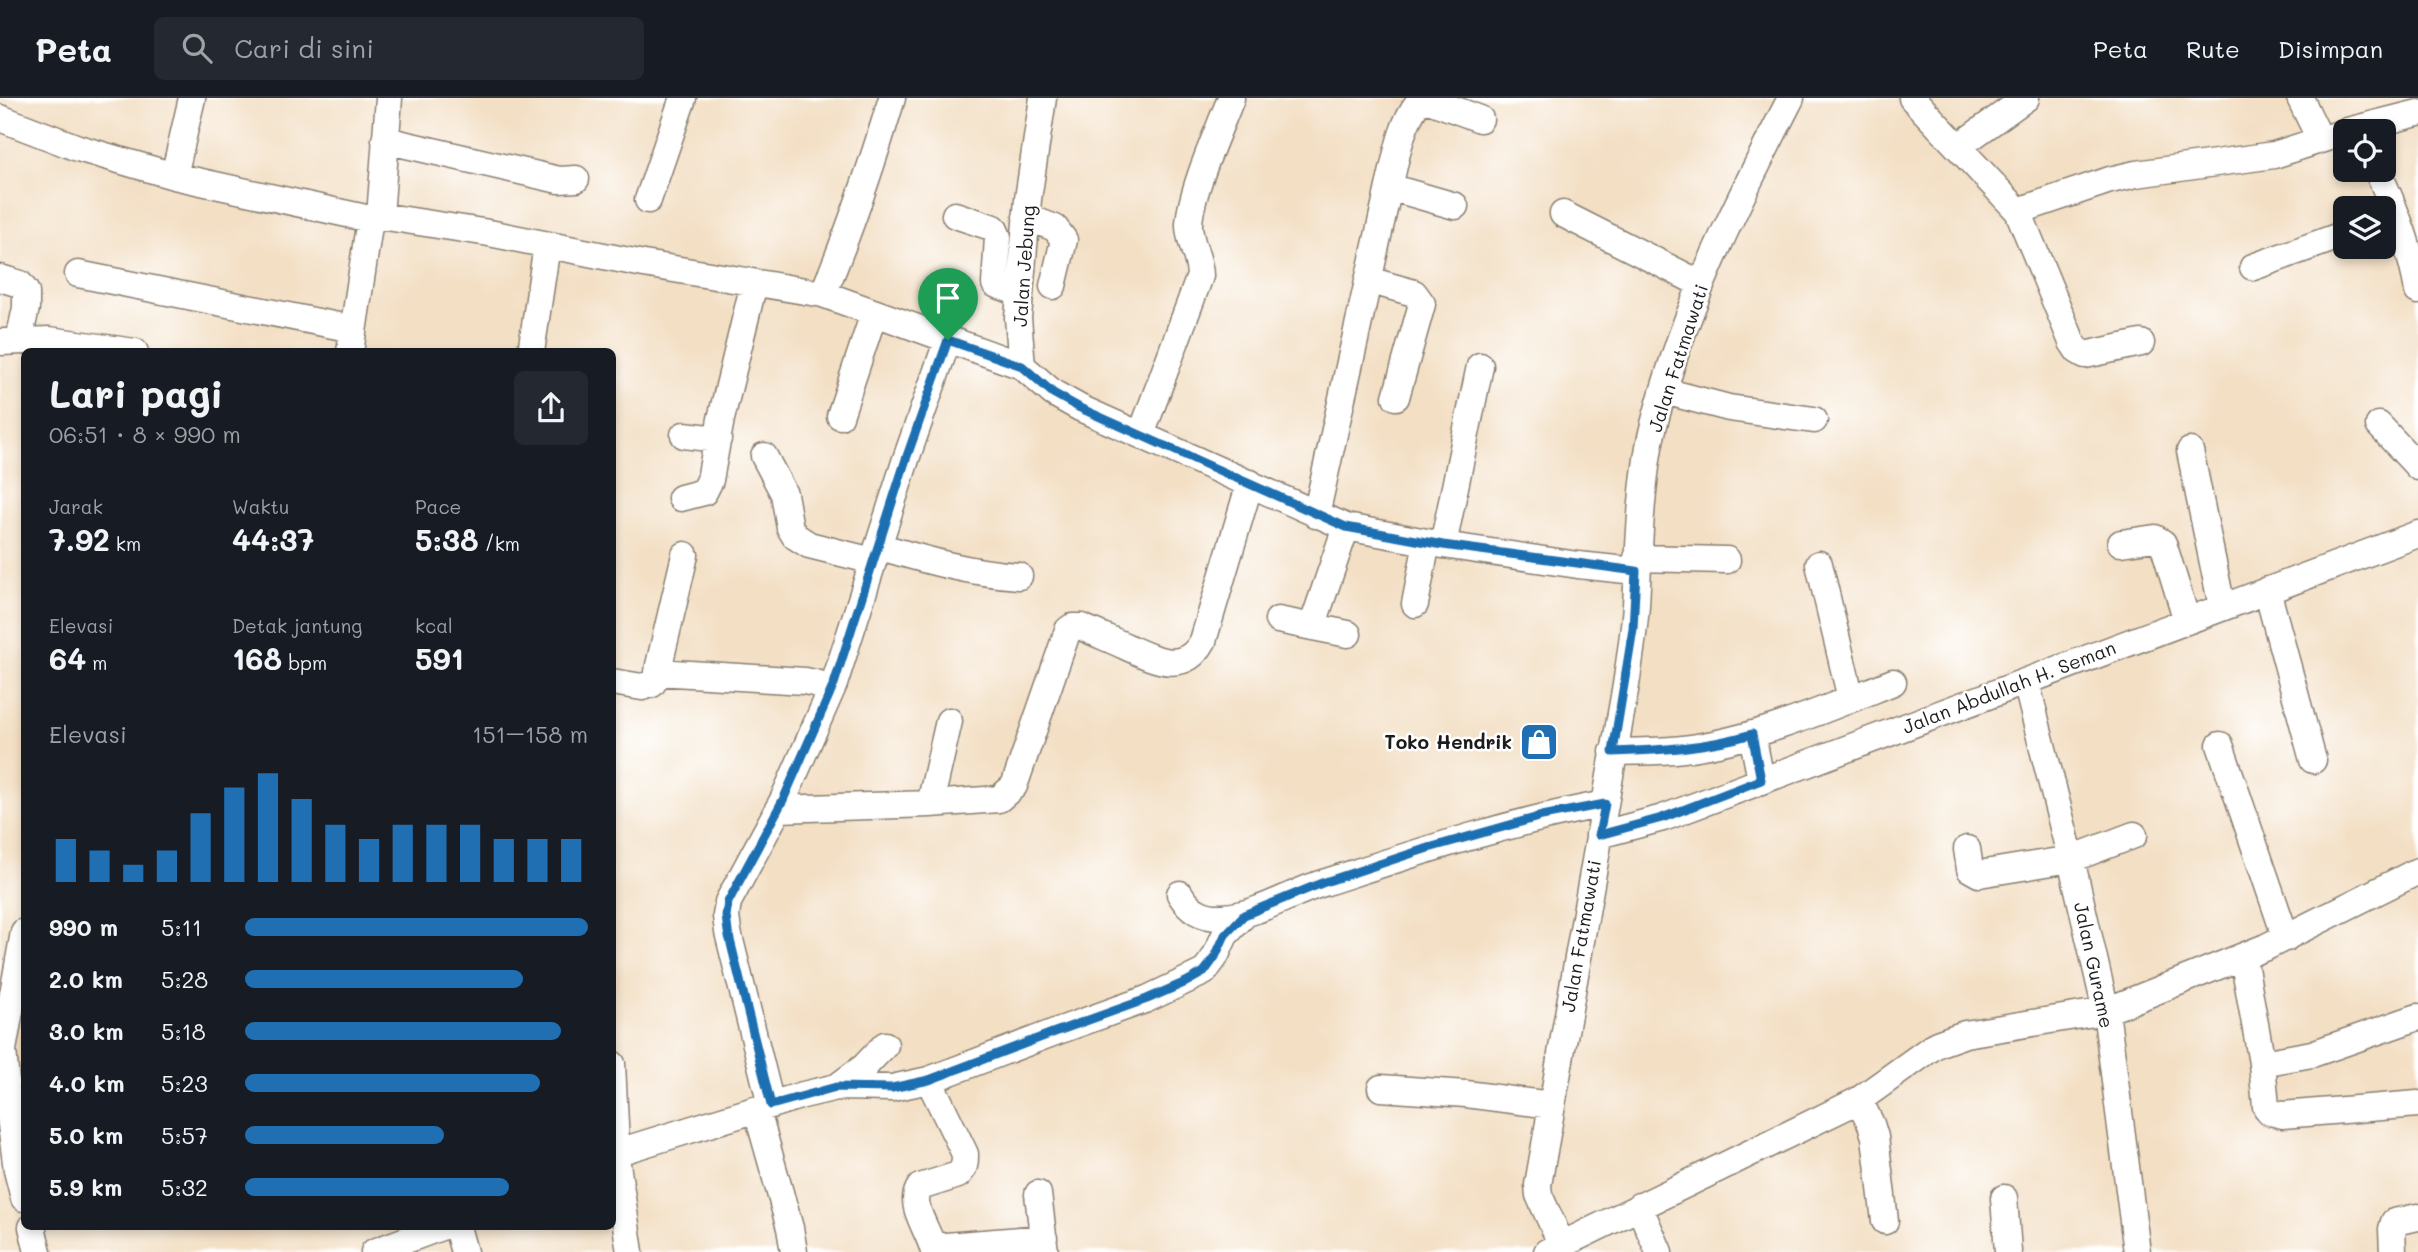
<!DOCTYPE html>
<html lang="id">
<meta charset="utf-8">
<style>
body{margin:0;font-family:Mali,sans-serif;background:#242831;color:#f1f3f6;height:100vh;display:flex;flex-direction:column;font-size:26px;white-space:nowrap}
*{box-sizing:border-box;margin:0}
p{font-size:23px;color:#9ea1a6}
.icon{flex:none;width:38px;height:38px;fill:none;stroke:currentColor;stroke-width:2;stroke-linecap:round;stroke-linejoin:round}
.map{position:relative;flex:1;overflow:hidden}
.drawer{position:absolute;left:21px;top:250px;width:595px;height:882px;display:flex;flex-direction:column;background:#171b24;border-radius:10px;box-shadow:0 4px 10px #0003}
.drawer>*{flex:none}
.buttons{position:absolute;left:2333px;top:21px;display:grid;gap:14px}
.buttons a{display:grid;place-items:center;width:63px;height:63px;border-radius:10px;background:#171b24;box-shadow:0 4px 10px #0003;font-size:35px}
.pin{position:absolute;display:grid;place-items:center;width:60px;height:60px;color:#fff;margin:-72px -30px;border-radius:50% 50% 50% 0;rotate:-45deg;box-shadow:0 0 7px #0007}
.pin .icon{rotate:45deg}
.round{display:grid;place-items:center;flex:none;width:74px;height:74px;border-radius:10px;background:#242831}
.overview{display:flex;align-items:center;justify-content:space-between;height:119px;padding:0 28px}
h1{font-size:38px;font-weight:700;line-height:52px}
.figures{display:grid;grid-template-columns:repeat(3,1fr);gap:10px;height:119px;padding:7px 28px}
.figures div{display:grid;align-content:center}
.figures b{font-size:30px;font-weight:700}
.figures small{font-size:19px;font-weight:400}
.figures p{font-size:19px}
.chart{height:196px;padding:14px 28px}
.chart p{display:flex;justify-content:space-between}
.chart svg{width:100%;height:126px;margin-top:7px;stroke:#1f6fb2;stroke-width:6}
ul{padding:0 28px;list-style:none;font-size:23px}
li{display:grid;grid-template-columns:112px 84px 1fr;align-items:center;height:52px}
li i{height:18px;border-radius:9px;background:#1f6fb2}
header{display:flex;align-items:center;gap:42px;box-sizing:border-box;height:98px;padding:0 35px;background:#171b24;border-bottom:2px solid #363941}
header strong{font-size:33px}
nav{display:flex;gap:38px;margin-inline-start:auto;font-size:24px}
.search{width:490px;height:63px;background:#242831;display:flex;align-items:center;gap:18px;box-sizing:border-box;padding:0 24px;border-radius:10px;color:#9ea1a6;font-size:26px}
.map>svg:first-child{display:block}
.lines{fill:none;stroke-linecap:round;stroke-linejoin:round}
.minor-casing{stroke:#887e70;stroke-width:29}
.minor{stroke:#fff;stroke-width:26}
.route-casing{stroke:#fff;stroke-width:14}
.route{stroke:#1f6fb2;stroke-width:9}
.labels{text-anchor:middle;stroke-width:5;stroke-linejoin:round;paint-order:stroke}
.street-label{font-size:19px;fill:#1c1c1c;stroke:#fff}
.poi-label{font-size:19px;font-weight:bold;fill:#1c1c1c;stroke:#fff;text-anchor:end}
</style>
<header>
<strong>Peta</strong>
<div class="search"><svg class="icon" aria-label="search" viewBox="0 0 24 24"><circle cx="10" cy="10" r="6"/><path d="M15 15l6 6"/></svg>Cari di sini</div>
<nav><a>Peta</a><a>Rute</a><a>Disimpan</a></nav>
</header>
<div class="map">
<svg width="2418" height="1154" viewBox="0 0 2418 1154">
<rect width="100%" height="100%" fill="#fff"/>
<filter id="ink" filterUnits="userSpaceOnUse"><feTurbulence type="fractalNoise" baseFrequency=".0143" numOctaves="2"/><feDisplacementMap in="SourceGraphic" scale="14" xChannelSelector="R" yChannelSelector="G"/><feConvolveMatrix kernelMatrix="1 2 1 2 8 2 1 2 1" color-interpolation-filters="sRGB"/></filter>
<filter id="wash" filterUnits="userSpaceOnUse"><feTurbulence type="fractalNoise" baseFrequency=".00686" numOctaves="4" result="noise"/><feDisplacementMap in="SourceGraphic" scale="28" xChannelSelector="R" yChannelSelector="G"/><feGaussianBlur stdDeviation="1.57" result="paint"/><feColorMatrix in="noise" values="0 0 0 0 0 0 0 0 0 0 0 0 0 0 0 0 0 1.4 0 .05"/><feComposite in="paint" operator="in"/></filter>
<g filter="url(#wash)">
<rect width="100%" height="100%" fill="#f3dfc4"/>
</g>
<g filter="url(#ink)">
<g class="lines">
<defs>
<path id="minor" d="M1043,0L1028,101L1018,220L1022,268L1053,295L1080,310L1346,429L1443,447L1578,467L1636,473
M1912,0L2018,113L2110,82L2136,76L2274,57L2345,34
M2300,0L2320,41
M0,20L78,50L174,78L370,121L380,118L489,135L644,166L823,196L1022,268
M2347,33L2418,15
M385,42L559,82L576,81
M1959,48L2026,0
M2377,72C2395,110 2411,151 2418,193
M174,78L192,0
M1389,89L1455,108
M648,102L683,0
M2018,113L2072,244L2078,253L2085,257L2141,245
M1563,116L1701,186
M955,117L994,130L998,139L995,186L1020,195
M380,118L389,0
M1026,119L1055,130L1064,142L1053,188
M2253,169L2345,136
M78,176L353,231
M0,180L20,186L26,194V210L19,242
M1368,182L1414,195L1422,206L1396,299
M823,196C850,132 872,67 892,0
M0,244L49,242L135,254
M350,254L370,121
M531,254L547,147
M1664,293L1729,310L1814,322
M840,318L874,215
M2379,327L2418,369
M684,337L718,341
M1141,337L1200,178C1200,159 1188,143 1189,125C1192,90 1218,34 1231,0
M2190,353L2222,509
M764,358L784,396L790,430L795,438L809,447L873,463
M681,400L704,394L710,382L721,321L754,185
M1316,417L1389,89C1396,62 1400,28 1418,5L1429,2L1480,21
M2121,445L2155,440L2163,445L2187,523
M1443,447L1480,268
M878,448C925,462 970,475 1019,478
M1637,460L1727,462
M1819,466L1851,601
M2267,492L2313,662
M1415,506L1427,444
M1278,522L1348,536
M1312,529L1346,429
M657,574L805,583L832,589
M612,584L642,589L652,586L656,580L685,457
M2026,584L2071,761L2106,913L2137,1154
M1752,636L1761,682
M2220,647L2286,840
M1613,654C1636,653 1660,654 1683,651C1755,642 1826,611 1893,584
M930,706L949,623
M778,711L930,706L999,701L1014,688L1068,532L1072,529H1082C1097,536 1112,542 1127,549C1155,562 1184,577 1203,543L1250,385
M1599,737L1663,720L2418,436
M1967,751L1970,771L1979,776L2071,761L2134,737
M1180,796C1190,813 1204,820 1223,819C1259,817 1290,795 1323,785C1416,755 1508,724 1605,706
M24,834L3,952L8,1004L17,1072L24,1100
M2243,859L2262,965L2266,1009L2270,1014L2282,1017L2418,1006
M2262,965L2312,956L2418,919
M612,966L617,1066L630,1154
M929,982L965,1056C965,1065 965,1070 958,1077L920,1089C907,1107 930,1133 934,1154
M837,989L864,969L885,947
M1381,990L1466,996L1551,1007
M1859,1002L1871,1026L1875,1039L1885,1123
M771,1007L728,834L726,818L728,804L783,702L834,586L906,361L948,241
M757,1013L790,1130L794,1154
M618,1054L803,997L837,989L892,990L929,982L1055,934L1147,901L1204,874L1215,859L1225,837L1244,817
M1038,1096L1045,1154
M2004,1100L2008,1154
M1639,1108L1659,1154
M32,1129L38,1154
M457,1129L464,1154
M933,1149L1044,1140
M374,1154L441,1129
M1547,1154L1859,1002L1937,946L1965,936L2106,913L2266,849L2418,773
M1565,1154L1539,1097L1538,1087L1626,587C1630,560 1634,534 1636,507C1639,454 1640,401 1649,349C1654,322 1662,297 1670,272C1700,177 1746,88 1791,0
M2393,1154L2392,1131L2394,1124L2418,1119"/>
</defs>
<use href="#minor" class="minor-casing"/>
<use href="#minor" class="minor"/>
</g>
</g>
<g class="lines" filter="url(#ink)">
<defs>
<path id="route" d="M948,242L1022,268L1053,295L1080,310L1346,429L1443,447L1636,473L1633,531L1613,654C1661,652 1706,650 1752,636L1761,682L1662,720L1599,737L1605,706L1542,718L1425,751L1322,785L1244,817L1225,837L1215,859L1204,874L1186,884L1147,901L1055,934L929,982L892,990L836,989L771,1007L728,834L726,818L728,804L783,702L834,586L906,361Z"/>
</defs>
<use href="#route" class="route-casing"/>
<use href="#route" class="route"/>
</g>
<defs>
<symbol id="shop-square" viewBox="-11 -11 22 22"><rect x="-9" y="-9" width="18" height="18" rx="4" fill="#1f6fb2" stroke="#fff"/><path d="M-5-2.5h2.3a2.7 3.5 0 0 1 5.4 0H5L5.5 6h-11ZM-1.5-2.5h3a1.5 2.3 0 0 0-3 0Z" fill="#fff"/></symbol>
</defs>
<g fill-rule="evenodd">
<use href="#shop-square" x="1517" y="622" width="44" height="44"/>
</g>
<g class="labels">
<g class="street-label">
<text transform="translate(1024 168) rotate(-86)" y="7">Jalan Jebung</text>
<text transform="translate(1678 260) rotate(-72)" y="7">Jalan Fatmawati</text>
<text transform="translate(2009 589) rotate(-21)" y="7">Jalan Abdullah H. Seman</text>
<text transform="translate(1581 838) rotate(-80)" y="7">Jalan Fatmawati</text>
<text transform="translate(2094 867) rotate(78)" y="7">Jalan Gurame</text>
</g>
<g class="poi-label">
<text x="1512" y="651">Toko Hendrik</text>
</g>
</g>
</svg>
<div class="buttons">
<a><svg class="icon" aria-label="locate" viewBox="0 0 24 24"><circle cx="12" cy="12" r="6"/><path d="M12 2v4M12 18v4M2 12h4M18 12h4"/></svg></a>
<a><svg class="icon" aria-label="layers" viewBox="0 0 24 24"><path d="M12 4l9 5-9 5-9-5zM3 14l9 5 9-5"/></svg></a>
</div>
<div class="pin" style="left:948px;top:242px;background:#1e9e55"><svg class="icon" aria-label="arrive" viewBox="0 0 24 24"><path d="M6 21V4h12l-3 4 3 4H6"/></svg></div>
<section class="drawer">
<div class="overview"><div><h1>Lari pagi</h1><p>06:51 · 8 × 990 m</p></div><a class="round"><svg class="icon" aria-label="share" viewBox="0 0 24 24"><path d="M12 15V3M7 8l5-5 5 5M5 13v7h14v-7"/></svg></a></div>
<div class="figures">
<div><p>Jarak</p><b>7.92<small> km</small></b></div>
<div><p>Waktu</p><b>44:37</b></div>
<div><p>Pace</p><b>5:38<small> /km</small></b></div>
</div>
<div class="figures">
<div><p>Elevasi</p><b>64<small> m</small></b></div>
<div><p>Detak jantung</p><b>168<small> bpm</small></b></div>
<div><p>kcal</p><b>591</b></div>
</div>
<div class="chart"><p><span>Elevasi</span>151–158 m</p>
<svg viewBox="0 0 160 44" preserveAspectRatio="none"><path d="M5 44V29M15 44V33M25 44V38M35 44V33M45 44V20M55 44V11M65 44V6M75 44V15M85 44V24M95 44V29M105 44V24M115 44V24M125 44V24M135 44V29M145 44V29M155 44V29"/></svg>
</div>
<ul>
<li><b>990 m</b>5:11<i style="width:100%"></i></li>
<li><b>2.0 km</b>5:28<i style="width:81%"></i></li>
<li><b>3.0 km</b>5:18<i style="width:92%"></i></li>
<li><b>4.0 km</b>5:23<i style="width:86%"></i></li>
<li><b>5.0 km</b>5:57<i style="width:58%"></i></li>
<li><b>5.9 km</b>5:32<i style="width:77%"></i></li>
</ul>
</section>
</div>
